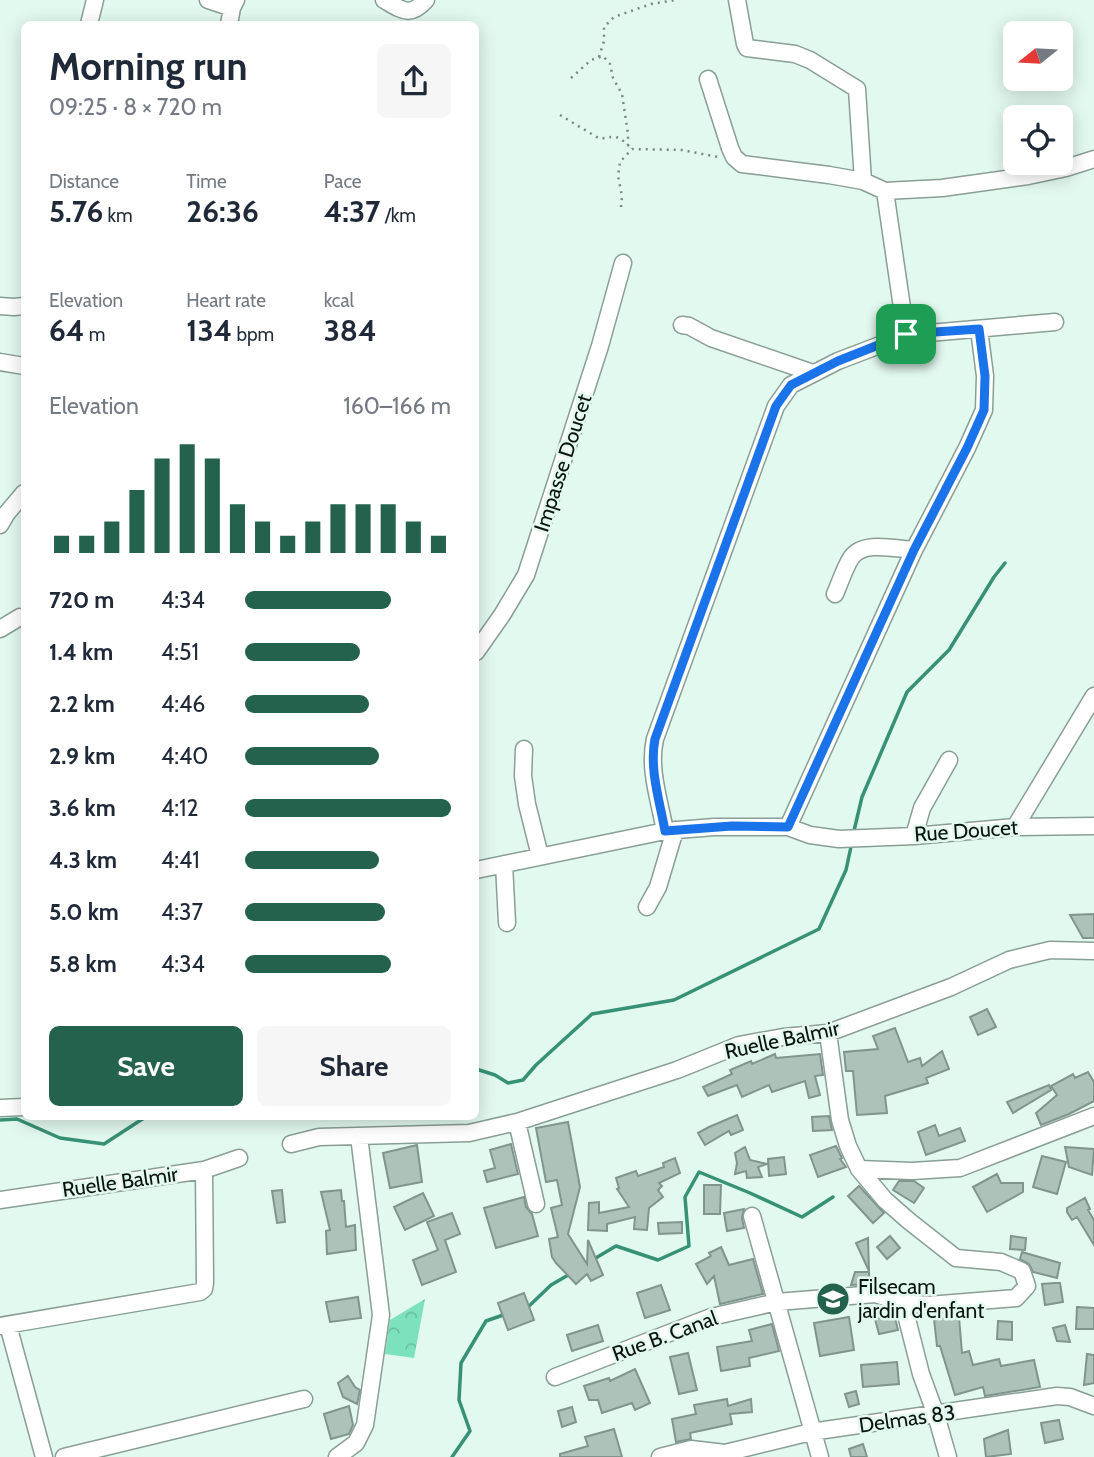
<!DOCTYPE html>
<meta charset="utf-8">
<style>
body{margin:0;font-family:Cabin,sans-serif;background:#f6f6f7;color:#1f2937;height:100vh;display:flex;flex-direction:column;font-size:26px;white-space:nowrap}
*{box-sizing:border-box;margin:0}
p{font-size:23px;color:#747a83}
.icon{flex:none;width:38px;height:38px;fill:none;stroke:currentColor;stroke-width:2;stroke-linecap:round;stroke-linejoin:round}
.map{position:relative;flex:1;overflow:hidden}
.details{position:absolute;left:21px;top:21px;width:458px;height:1099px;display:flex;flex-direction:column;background:#fff;border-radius:10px;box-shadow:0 4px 18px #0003}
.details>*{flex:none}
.needle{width:46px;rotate:252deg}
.controls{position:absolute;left:1003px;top:21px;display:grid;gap:14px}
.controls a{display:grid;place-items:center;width:70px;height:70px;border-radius:10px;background:#fff;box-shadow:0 4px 18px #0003;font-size:35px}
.pin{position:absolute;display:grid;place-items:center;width:60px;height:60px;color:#fff;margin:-30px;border-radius:14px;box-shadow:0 4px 10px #0006}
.round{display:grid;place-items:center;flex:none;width:74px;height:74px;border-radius:10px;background:#f6f6f7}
.summary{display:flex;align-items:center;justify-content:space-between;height:119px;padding:0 28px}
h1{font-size:38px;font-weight:700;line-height:52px}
.metrics{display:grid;grid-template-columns:repeat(3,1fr);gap:10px;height:119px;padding:7px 28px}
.metrics div{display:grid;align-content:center}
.metrics b{font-size:30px;font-weight:700}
.metrics small{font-size:19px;font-weight:400}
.metrics p{font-size:19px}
.chart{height:196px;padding:14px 28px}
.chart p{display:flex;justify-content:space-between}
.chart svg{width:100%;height:126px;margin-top:7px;stroke:#24624e;stroke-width:6}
.primary-button{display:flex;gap:14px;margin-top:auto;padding:14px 28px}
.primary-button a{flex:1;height:80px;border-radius:10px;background:#24624e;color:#fff;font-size:28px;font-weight:700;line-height:80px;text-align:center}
.primary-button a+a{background:#f6f6f7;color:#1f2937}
ul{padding:0 28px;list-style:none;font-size:23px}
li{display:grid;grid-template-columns:112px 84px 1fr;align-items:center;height:52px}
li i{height:18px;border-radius:9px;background:#24624e}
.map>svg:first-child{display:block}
.park{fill:url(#park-crowns)}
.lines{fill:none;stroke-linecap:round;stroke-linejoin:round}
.stream{stroke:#379175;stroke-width:3.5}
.building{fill:#adc3ba;stroke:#80958d;stroke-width:2}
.minor-casing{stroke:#899e95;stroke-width:19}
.path{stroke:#798982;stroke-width:2.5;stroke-dasharray:2 5;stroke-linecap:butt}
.minor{stroke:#fff;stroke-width:16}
.route-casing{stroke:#fff;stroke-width:14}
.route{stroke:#1a73e8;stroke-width:9}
.labels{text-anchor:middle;stroke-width:5;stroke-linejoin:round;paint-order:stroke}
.street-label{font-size:21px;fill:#0c1411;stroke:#e2f9ef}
.poi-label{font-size:21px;fill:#0c1411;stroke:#e2f9ef;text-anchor:start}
</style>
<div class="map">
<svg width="1094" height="1457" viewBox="0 0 1094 1457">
<defs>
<pattern id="park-crowns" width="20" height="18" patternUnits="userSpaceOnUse" patternTransform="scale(1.75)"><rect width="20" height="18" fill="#7ce2be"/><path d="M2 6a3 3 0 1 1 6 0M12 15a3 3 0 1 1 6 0" fill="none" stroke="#6ac1a2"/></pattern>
</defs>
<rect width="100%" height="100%" fill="#e2f9ef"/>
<path class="park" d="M425,1299L414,1358L385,1354L390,1320Z"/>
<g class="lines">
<path class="stream" d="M853,835L862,797L907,692L949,650L994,577L1005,563
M476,1069L495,1075L508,1083L523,1080L536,1065L592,1014L674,1000L819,929L846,870L852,842
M0,1120L17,1119L60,1138L104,1144L147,1116
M594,1259L616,1246L658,1260L689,1246L685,1197L699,1172L750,1193L802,1217L833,1197
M527,1308L551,1285L570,1274
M452,1457L470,1431L459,1400L461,1363L486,1321L506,1314"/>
</g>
<path class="building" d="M1094,914V938H1083L1070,915Z
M987,1009L996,1027L978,1035L970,1017Z
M895,1028L908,1062L920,1058L922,1066L942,1051L949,1069L926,1078L928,1083L885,1096L887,1113L857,1115L853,1071H846L844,1052L878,1049L873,1036Z
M775,1054L776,1058L820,1054L823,1075L815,1076L820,1095L809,1098L805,1081L772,1092L769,1085L742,1097L737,1085L708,1096L703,1087L732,1074L730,1070L751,1061L752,1064Z
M1088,1072L1094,1082V1101L1069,1114L1041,1125L1036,1113L1057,1095L1051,1086L1073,1074L1075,1078Z
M1049,1085L1051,1090L1013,1113L1007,1102Z
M737,1115L743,1130L731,1135L729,1131L705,1145L698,1133L709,1127Z
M829,1116L832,1130L813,1131L812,1117Z
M568,1122L580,1187L568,1234L587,1264L588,1240L603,1275L591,1281L587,1274L576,1284L556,1263L552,1257L549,1239L558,1237L551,1208L562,1205L557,1180L546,1182L536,1128Z
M935,1125L939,1136L960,1128L965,1141L926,1155L918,1132Z
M511,1144L518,1174L487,1182L484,1171L495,1168L490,1150Z
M417,1145L422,1182L390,1188L383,1153Z
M836,1146L842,1158L840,1159L846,1167L818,1177L810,1155Z
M745,1147L750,1160L767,1164L758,1167L762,1177L747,1178L746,1171L735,1174L737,1163L735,1153Z
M1065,1147L1094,1149L1092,1175L1069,1167Z
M1042,1156L1066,1162L1057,1194L1033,1187Z
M784,1157L786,1174L769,1176L768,1159Z
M675,1158L680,1173L659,1183L662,1186L658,1190L663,1197L649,1208L647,1230L634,1229L635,1217L607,1224V1231L588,1230L589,1203L599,1202V1213L629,1207L617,1189L619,1188L616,1178L636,1171L638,1176L664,1167L663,1163Z
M997,1174L1001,1183H1023V1192L987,1212L973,1187Z
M899,1181H914L924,1188L914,1203L893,1190Z
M704,1185H721L720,1214H704Z
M859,1186L884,1213L873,1223L848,1196Z
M282,1190L285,1222L277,1223L272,1191Z
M341,1190L342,1201H344L346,1227L355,1225L356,1250L327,1254L326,1231L330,1230L321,1192Z
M423,1193L434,1216L405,1230L394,1207Z
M524,1197L526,1207L532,1214L538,1236L496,1248L484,1208Z
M1085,1198L1090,1209L1088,1210L1094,1220V1245L1077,1217L1072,1220L1067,1212V1208Z
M744,1209L742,1218L744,1228L727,1231L724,1213Z
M452,1213L460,1234L445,1240L456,1272L422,1285L413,1260L438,1250L427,1222Z
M682,1222V1233L659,1234L658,1223Z
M890,1236L900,1248L887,1259L877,1247Z
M1011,1236L1026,1238L1025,1250L1010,1249Z
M868,1238L869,1271L856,1243Z
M721,1247L729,1265L753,1259L763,1294L720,1304L714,1276L707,1284L696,1264L711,1256L709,1253Z
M1022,1252L1060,1263L1057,1278L1033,1272L1029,1264L1020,1259Z
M855,1272H869L870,1284L851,1285Z
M1055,1283H1060L1063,1302L1045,1305L1042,1284Z
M661,1285L670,1310L645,1318L637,1293Z
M524,1293L534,1320L508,1330L498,1303Z
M358,1297L361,1318L330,1322L326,1302Z
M1077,1307L1094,1308V1329H1076Z
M894,1314L898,1330L879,1334L875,1319Z
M849,1317L854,1350L820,1356L814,1323Z
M959,1317L962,1353L969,1351L973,1365L999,1359L1001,1366L1034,1360L1040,1387L985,1396L983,1387L955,1395L940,1346H937L934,1319Z
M998,1321L1012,1322V1340L997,1339Z
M772,1324L779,1351L749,1358L750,1366L721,1371L717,1347L752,1341L749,1330Z
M598,1325L603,1341L572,1351L567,1335Z
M1065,1325L1070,1342L1057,1341L1053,1328Z
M688,1353L697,1390L679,1394L670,1357Z
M1087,1354L1094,1355V1383L1084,1385Z
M897,1362L899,1384L863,1387L861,1365Z
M635,1369L650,1403L635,1410L632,1403L602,1413L598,1400H589L584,1386L609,1378L610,1381Z
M348,1376L355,1387L360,1390L357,1404L343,1397L338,1383Z
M856,1391L859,1404L849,1407L845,1394Z
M727,1399L728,1406L751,1399L752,1412L730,1414L732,1424L690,1433L691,1439L676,1442L672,1419L696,1414L694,1405Z
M349,1406L353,1425L349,1434L331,1439L324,1414Z
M572,1407L576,1422L562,1427L558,1411Z
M1059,1420L1063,1439L1045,1443L1041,1423Z
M614,1429L622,1457H560V1454L588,1446L585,1437Z
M1008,1430L1011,1454L986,1457L984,1439Z
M863,1444L867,1457H851L849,1449Z"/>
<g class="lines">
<defs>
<path id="minor" d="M208,0L232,8
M384,0C402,10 410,18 426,0
M737,0L745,44L747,48L795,54L810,60L857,89L863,181
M89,24L95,0
M229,24L232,8L236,0
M708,79L730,148L734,157L742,164L829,175L863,181L885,191L942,188L1028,176L1066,168L1094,159
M885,191L906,335
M0,306L14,307L24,306
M682,325L689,326L711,338L813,373
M0,362L24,366
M0,525L7,513L24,493
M835,594C840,583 844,569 851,558C863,540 895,549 914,550
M0,629L20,617
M476,652L502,615L526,575L600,346L623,263
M524,749L523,776L527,804L540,856
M788,827L914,550L967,448L984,410L985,376L979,329
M1015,827L1094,696
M665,831C660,802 648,769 655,739L776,406L791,385L838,361L906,335L1055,322
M914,836L922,808L949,760
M504,864L507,923
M476,870L665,831L714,827H788L810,835L839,839L914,836L1015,827L1094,826
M647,907L658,887L675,830
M0,1108L24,1107
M517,1122L536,1204
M291,1144L319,1137L469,1133L517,1122L677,1070L739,1045L783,1037L828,1033L951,987L1009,960L1050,950L1094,951
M859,1169L912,1171L960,1168L1094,1116
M0,1200L204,1170L239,1158
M752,1216L820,1457
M903,1303L921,1374L936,1415L948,1457
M8,1325L44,1457
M0,1326L200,1292L204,1289L205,1283L204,1170
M555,1377L711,1317L777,1302L875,1294L903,1303L928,1305L1016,1298L1027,1286L1022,1271L1001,1262L956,1258L909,1221L885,1200L859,1169L848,1146L840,1120L828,1033
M64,1457L304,1399
M337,1457L356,1443L365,1425L381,1315L359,1136
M660,1457L691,1449L725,1453
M722,1457L725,1453L811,1432L1057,1396L1070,1397L1094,1406"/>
</defs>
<use href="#minor" class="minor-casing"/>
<path class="path" d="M599,57L604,41V27L614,17L651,4L676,0
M571,78L591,60L603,56L610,64L613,78L622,94L628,134V145
M560,115L600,139C619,135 618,136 632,149
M621,207L622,196L618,176L620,162L632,149L682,150L718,157"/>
<use href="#minor" class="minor"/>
</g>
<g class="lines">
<defs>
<path id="route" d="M979,329L985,376L984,410L967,448L914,550L788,827L732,826L665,831C660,802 649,769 655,739L776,406L791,385L838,361L906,334Z"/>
</defs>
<use href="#route" class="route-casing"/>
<use href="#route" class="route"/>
</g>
<defs>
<symbol id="school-disc" viewBox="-11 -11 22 22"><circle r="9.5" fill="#24624e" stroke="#e2f9ef"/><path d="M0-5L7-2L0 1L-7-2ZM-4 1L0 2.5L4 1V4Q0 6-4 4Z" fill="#fff"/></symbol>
</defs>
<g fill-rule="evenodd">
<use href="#school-disc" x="814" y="1280" width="38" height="38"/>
</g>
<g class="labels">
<g class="street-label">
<text transform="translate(563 463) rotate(-72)" y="7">Impasse Doucet</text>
<text transform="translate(966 831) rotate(-4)" y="7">Rue Doucet</text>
<text transform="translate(782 1040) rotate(-12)" y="7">Ruelle Balmir</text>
<text transform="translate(120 1182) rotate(-8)" y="7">Ruelle Balmir</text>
<text transform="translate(665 1336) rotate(-20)" y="7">Rue B. Canal</text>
<text transform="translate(907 1419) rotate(-8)" y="7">Delmas 83</text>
</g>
<g class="poi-label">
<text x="858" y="1294">Filsecam<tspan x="858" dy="24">jardin d'enfant</tspan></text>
</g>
</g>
</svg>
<div class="controls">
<a><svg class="needle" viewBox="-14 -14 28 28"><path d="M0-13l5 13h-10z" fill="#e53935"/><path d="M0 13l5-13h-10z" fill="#747a83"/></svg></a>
<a><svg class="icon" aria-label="locate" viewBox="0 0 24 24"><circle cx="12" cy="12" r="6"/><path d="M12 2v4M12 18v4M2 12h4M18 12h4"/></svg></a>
</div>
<div class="pin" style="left:906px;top:334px;background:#1e9e55"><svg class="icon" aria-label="arrive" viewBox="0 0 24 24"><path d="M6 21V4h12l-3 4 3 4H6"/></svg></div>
<section class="details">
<div class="summary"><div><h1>Morning run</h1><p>09:25 · 8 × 720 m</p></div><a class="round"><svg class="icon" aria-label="share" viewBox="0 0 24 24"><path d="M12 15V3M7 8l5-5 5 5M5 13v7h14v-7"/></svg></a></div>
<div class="metrics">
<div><p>Distance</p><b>5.76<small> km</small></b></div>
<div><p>Time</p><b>26:36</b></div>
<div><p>Pace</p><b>4:37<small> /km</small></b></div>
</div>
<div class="metrics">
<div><p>Elevation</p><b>64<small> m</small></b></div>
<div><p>Heart rate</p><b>134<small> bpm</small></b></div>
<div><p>kcal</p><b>384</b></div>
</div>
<div class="chart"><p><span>Elevation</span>160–166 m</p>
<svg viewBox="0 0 160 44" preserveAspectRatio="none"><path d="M5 44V38M15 44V38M25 44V33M35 44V22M45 44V11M55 44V6M65 44V11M75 44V27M85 44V33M95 44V38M105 44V33M115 44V27M125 44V27M135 44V27M145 44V33M155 44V38"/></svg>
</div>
<ul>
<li><b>720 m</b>4:34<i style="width:71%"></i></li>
<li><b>1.4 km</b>4:51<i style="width:56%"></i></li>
<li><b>2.2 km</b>4:46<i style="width:60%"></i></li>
<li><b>2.9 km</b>4:40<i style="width:65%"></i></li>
<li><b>3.6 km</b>4:12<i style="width:100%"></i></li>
<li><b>4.3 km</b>4:41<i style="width:65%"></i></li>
<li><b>5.0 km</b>4:37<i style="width:68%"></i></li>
<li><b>5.8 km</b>4:34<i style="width:71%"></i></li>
</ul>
<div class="primary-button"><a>Save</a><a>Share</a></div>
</section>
</div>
